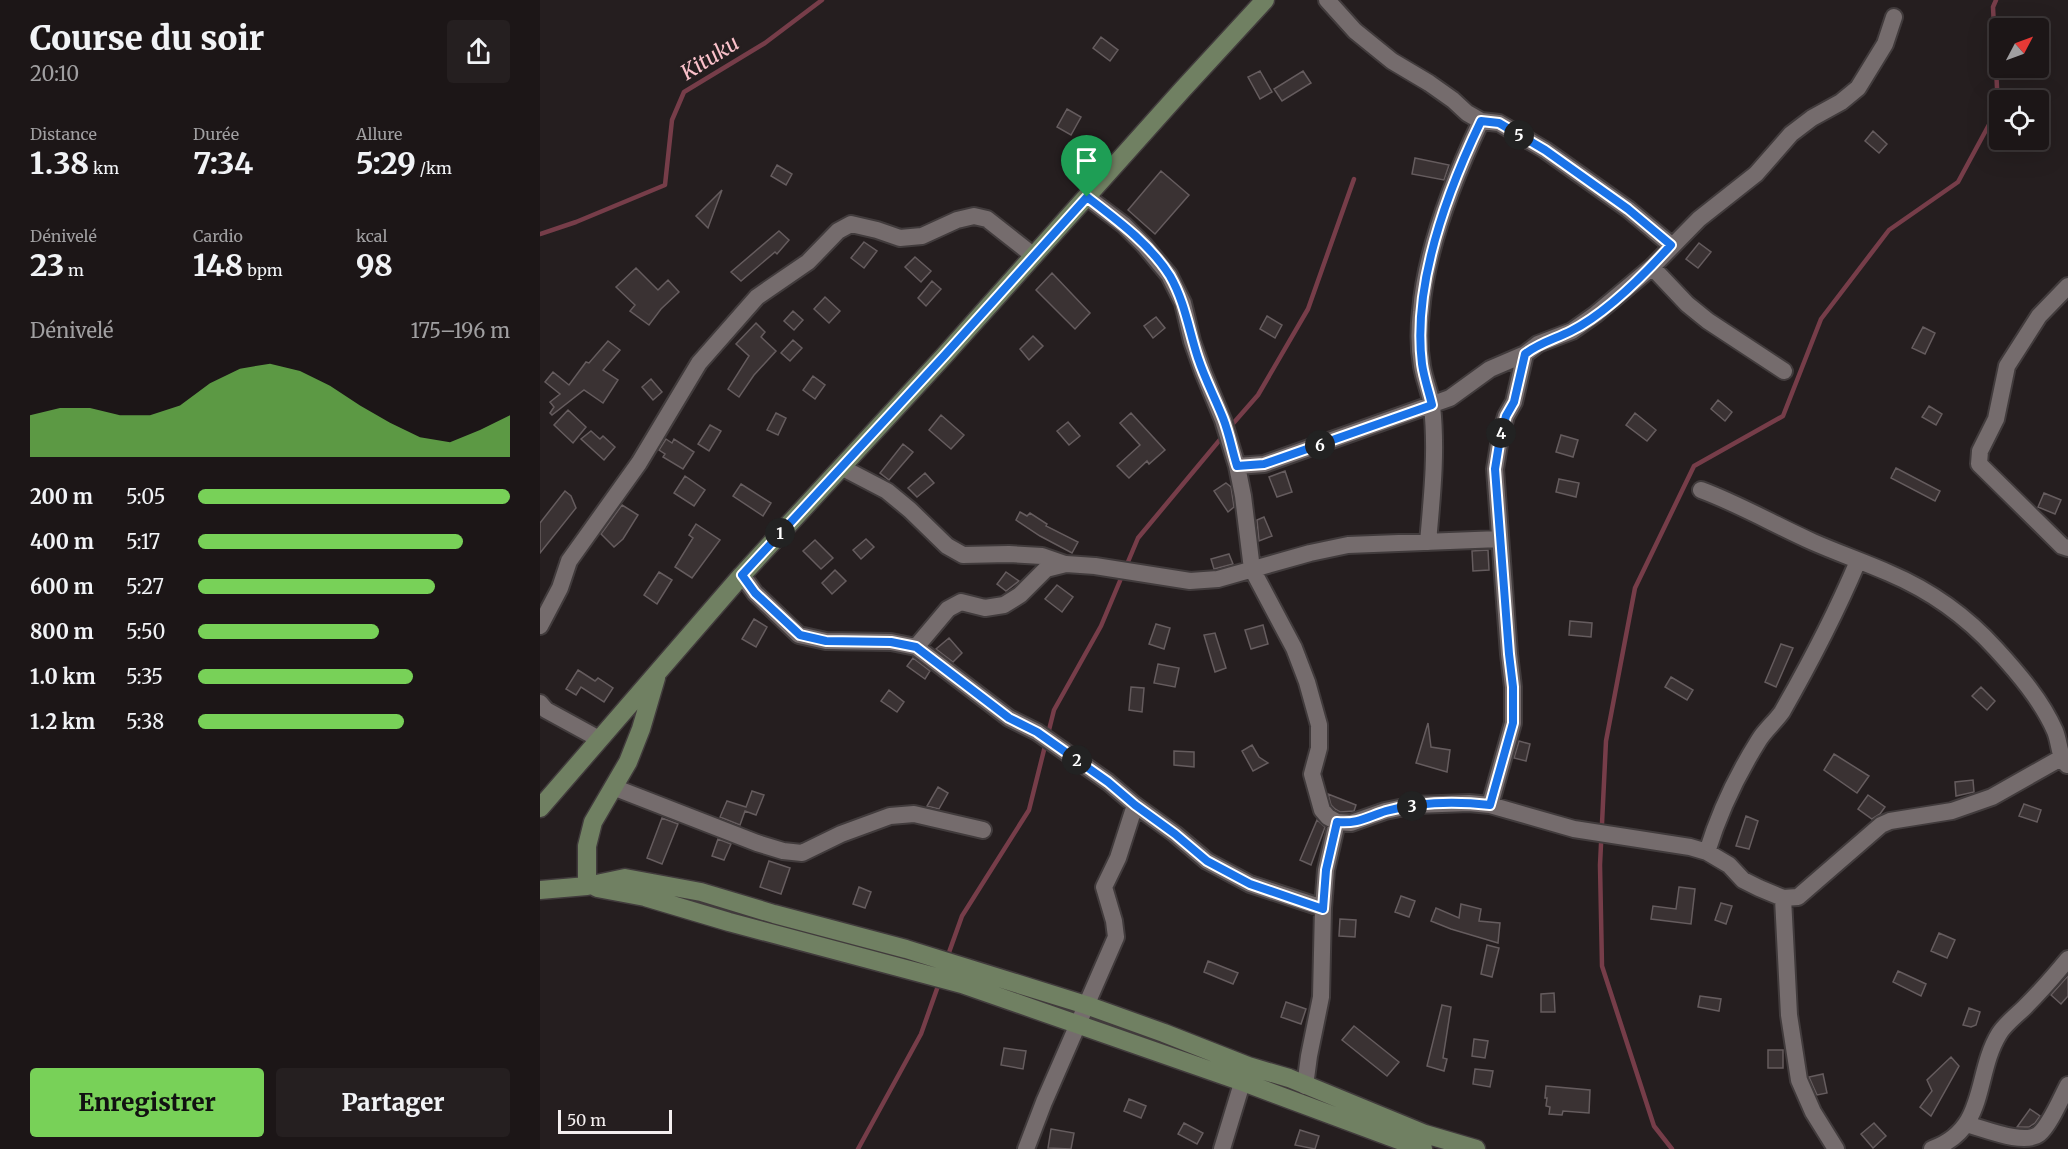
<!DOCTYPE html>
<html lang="fr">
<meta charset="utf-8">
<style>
body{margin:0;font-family:Merriweather,serif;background:#251f20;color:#f1f3f6;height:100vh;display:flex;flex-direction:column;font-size:22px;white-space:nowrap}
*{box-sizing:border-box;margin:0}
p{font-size:20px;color:#a09fa1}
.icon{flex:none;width:33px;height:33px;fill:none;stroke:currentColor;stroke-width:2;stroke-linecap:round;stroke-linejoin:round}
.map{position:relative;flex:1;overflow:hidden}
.panel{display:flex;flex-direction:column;background:#1c1617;width:540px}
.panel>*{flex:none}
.needle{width:39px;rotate:49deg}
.fabs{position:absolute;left:1449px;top:18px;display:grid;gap:12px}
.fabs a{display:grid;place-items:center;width:60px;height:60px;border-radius:6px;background:#1c1617;box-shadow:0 6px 24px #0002,0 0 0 2px #3a3536;font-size:30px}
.scale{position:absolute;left:18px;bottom:15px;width:114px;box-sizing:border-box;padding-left:6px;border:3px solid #f4efef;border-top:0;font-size:16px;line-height:21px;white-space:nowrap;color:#f4efef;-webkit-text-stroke:4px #251e1f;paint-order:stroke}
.pin{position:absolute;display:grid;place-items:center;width:51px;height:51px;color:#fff;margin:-62px -26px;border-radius:50% 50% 50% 0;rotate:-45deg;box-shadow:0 0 6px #0007}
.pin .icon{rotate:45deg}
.km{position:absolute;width:30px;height:30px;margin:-15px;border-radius:50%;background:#222;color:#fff;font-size:16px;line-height:30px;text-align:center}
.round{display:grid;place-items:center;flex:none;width:63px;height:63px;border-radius:6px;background:#251f20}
.overview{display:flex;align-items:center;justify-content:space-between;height:102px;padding:0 30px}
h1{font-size:33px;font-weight:800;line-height:45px}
.metrics{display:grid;grid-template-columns:repeat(3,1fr);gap:9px;height:102px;padding:6px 30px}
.metrics div{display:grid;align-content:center}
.metrics b{font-size:30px;font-weight:800}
.metrics small{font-size:16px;font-weight:400}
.metrics p{font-size:16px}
.chart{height:168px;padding:12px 30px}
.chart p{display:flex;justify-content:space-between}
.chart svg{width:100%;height:108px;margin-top:6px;fill:#78d158;opacity:.7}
.cta{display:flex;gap:12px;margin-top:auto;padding:12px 30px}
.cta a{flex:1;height:69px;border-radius:6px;background:#78d158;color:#111;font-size:24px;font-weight:800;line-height:69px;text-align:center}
.cta a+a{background:#251f20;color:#f1f3f6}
ul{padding:0 30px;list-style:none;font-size:20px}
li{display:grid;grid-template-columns:96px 72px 1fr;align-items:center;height:45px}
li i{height:15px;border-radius:8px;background:#78d158}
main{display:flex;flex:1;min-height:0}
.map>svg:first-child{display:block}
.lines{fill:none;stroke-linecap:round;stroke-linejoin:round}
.stream{stroke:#763d49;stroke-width:4.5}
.building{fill:#3a3233;stroke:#655c5e;stroke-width:1.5}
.street-casing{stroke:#413b3c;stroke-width:20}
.secondary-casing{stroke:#413b3c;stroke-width:21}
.street{stroke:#756c6d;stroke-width:16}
.secondary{stroke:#708062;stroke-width:18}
.route-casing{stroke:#fff;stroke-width:12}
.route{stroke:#1a73e8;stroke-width:8}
.labels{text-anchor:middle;stroke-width:5;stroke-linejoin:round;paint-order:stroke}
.water-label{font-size:21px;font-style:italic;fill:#fac1ca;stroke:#251e1f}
</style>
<main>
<section class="panel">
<div class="overview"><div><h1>Course du soir</h1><p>20:10</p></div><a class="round"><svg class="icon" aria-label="share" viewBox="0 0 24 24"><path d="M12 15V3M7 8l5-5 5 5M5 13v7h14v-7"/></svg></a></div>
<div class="metrics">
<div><p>Distance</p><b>1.38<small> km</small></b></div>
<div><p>Durée</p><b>7:34</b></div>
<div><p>Allure</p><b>5:29<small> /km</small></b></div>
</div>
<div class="metrics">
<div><p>Dénivelé</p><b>23<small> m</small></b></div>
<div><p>Cardio</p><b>148<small> bpm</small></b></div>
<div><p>kcal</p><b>98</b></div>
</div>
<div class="chart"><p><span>Dénivelé</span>175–196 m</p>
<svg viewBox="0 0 160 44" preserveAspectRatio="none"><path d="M0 44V27L10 24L20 24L30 27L40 27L50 23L60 14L70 8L80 6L90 9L100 15L110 23L120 30L130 36L140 38L150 33L160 27V44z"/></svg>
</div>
<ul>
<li><b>200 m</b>5:05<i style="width:100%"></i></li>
<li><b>400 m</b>5:17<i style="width:85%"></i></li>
<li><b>600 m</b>5:27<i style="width:76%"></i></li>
<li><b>800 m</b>5:50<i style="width:58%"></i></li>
<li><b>1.0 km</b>5:35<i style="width:69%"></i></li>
<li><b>1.2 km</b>5:38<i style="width:66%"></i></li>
</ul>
<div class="cta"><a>Enregistrer</a><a>Partager</a></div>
</section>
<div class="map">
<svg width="1528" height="1149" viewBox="0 0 1528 1149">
<rect width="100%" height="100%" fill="#251e1f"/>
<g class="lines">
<path class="stream" d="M0,234L36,222L125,185L132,120L144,92L225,43L282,0
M690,427L718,395L768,309L814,179
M407,958L422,916L489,810L514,710L561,626L598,538L683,436
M318,1149L381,1034L398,986
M1132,1149L1114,1126L1062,966L1060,865L1066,741L1095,588L1154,466L1243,416L1281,319L1349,230L1418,182L1458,108L1453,7L1456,0"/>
</g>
<path class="building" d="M561,37L578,50L570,61L553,48Z
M720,71L732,92L720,99L708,77Z
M763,71L771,83L742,101L734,89Z
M527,109L541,117L531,135L517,127Z
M1333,131L1347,144L1339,153L1325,141Z
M875,158L909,165L904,180L872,174Z
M237,165L252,174L246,185L231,176Z
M621,171L649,195L615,234L588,210Z
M182,190L168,228L156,216Z
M239,231L249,240L237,254L235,252L201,281L191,272Z
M324,242L337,251L324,268L311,258Z
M1159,243L1171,252L1158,268L1146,259Z
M375,257L391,271L381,282L365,267Z
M96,268L118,290L128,280L139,292L121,309L109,325L90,311L95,305L76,287Z
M512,273L550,313L535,329L496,290Z
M392,281L401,289L386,306L378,298Z
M285,297L300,311L289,323L274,309Z
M253,311L263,320L254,330L244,321Z
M727,316L742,325L735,338L720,329Z
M616,317L625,328L613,338L604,326Z
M216,323L225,332L221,337L236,351L214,375L199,397L188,389L209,356L196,344Z
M1383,327L1395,333L1385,354L1372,348Z
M493,336L503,346L489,360L480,349Z
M253,340L262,348L250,361L241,353Z
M68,341L80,350L63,370L78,380L63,403L44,390L12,415L10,413L14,407L10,402L20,394L5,382L13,372L29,385L46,362L49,363Z
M273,376L285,385L275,399L263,390Z
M111,379L122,392L113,400L102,387Z
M1178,400L1192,412L1185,421L1171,409Z
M1389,406L1402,414L1396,425L1382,417Z
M28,410L46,427L33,443L14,425Z
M236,413L246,418L238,435L227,430Z
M591,413L625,450L609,464L607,461L589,478L577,466L600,445L580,423Z
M1095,413L1116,430L1107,441L1086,425Z
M401,415L424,435L411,449L389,430Z
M528,422L540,436L529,445L517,431Z
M170,425L181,431L169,451L158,444Z
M51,431L60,439L63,436L75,447L64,460L41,439Z
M1021,435L1038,440L1033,457L1016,452Z
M126,439L132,443L134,439L154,452L143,469L123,457L125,454L119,450Z
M363,444L373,452L349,480L340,473Z
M1356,468L1400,491L1395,501L1351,478Z
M745,471L752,492L737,497L729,477Z
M385,473L394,483L377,497L368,488Z
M145,476L165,490L154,506L134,493Z
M1019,479L1039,483L1036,497L1016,492Z
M686,483L691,487L694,507L688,512L674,491Z
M201,484L231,503L223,516L193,496Z
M25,491L31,496L36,508L0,553V523Z
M1504,493L1521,500L1515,514L1498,507Z
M82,505L98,515L83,539L74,547L61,534Z
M480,512L487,516L490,513L507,524L506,526L538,542L532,553L500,536L476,520Z
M724,517L732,536L719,541L717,520Z
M156,524L180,540L152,578L135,567L153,538L149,535Z
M326,539L334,547L321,559L313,550Z
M275,540L293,558L281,569L263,551Z
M948,550L949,570L933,571L932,551Z
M689,554L693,564L674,569L671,559Z
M295,570L306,581L292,594L282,583Z
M119,572L132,580L117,604L104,595Z
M466,572L479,581L466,591L457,584Z
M517,585L533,597L522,612L505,599Z
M214,619L227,627L216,647L202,639Z
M1030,621L1052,623L1051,637L1029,635Z
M616,624L630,628L624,649L609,644Z
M723,625L728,644L711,649L705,630Z
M675,633L686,668L675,672L664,635Z
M409,638L422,653L413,662L396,649Z
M1241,644L1253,648L1236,687L1225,682Z
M373,658L390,671L385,679L367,666Z
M618,664L639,668L635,687L614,683Z
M38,670L55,681L58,678L73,688L64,702L41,687L36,695L26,689Z
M1131,677L1153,690L1147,700L1125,687Z
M591,687L604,688L602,712L589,710Z
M1441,687L1455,701L1447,710L1432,696Z
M349,690L364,702L357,712L341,701Z
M888,723L891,747L910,750L907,772L876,763Z
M979,741L990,744L986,761L974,758Z
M712,745L719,757L728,763L713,771L702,751Z
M634,751L654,752V767L634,765Z
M1294,754L1329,776L1317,793L1284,770Z
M1433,780L1434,792L1416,796L1415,782Z
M398,787L408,793L399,809L387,806Z
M212,791L224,795L216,815L205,811L200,825L180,817L187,801L206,807Z
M788,794L816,805L814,811L800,812L795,809L791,805Z
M1328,795L1345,807L1340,814L1332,819L1318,809Z
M1484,804L1501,810L1497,822L1479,816Z
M1206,816L1218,821L1209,849L1196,846Z
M122,818L138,824L122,864L107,858Z
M777,820L785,827L771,865L760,860Z
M178,839L191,844L184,860L172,856Z
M229,861L250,868L241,894L220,887Z
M319,887L331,892L325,908L313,904Z
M1139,887L1155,889L1151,924L1111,919L1113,906L1136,909Z
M861,896L875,901L869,917L855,912Z
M1181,903L1192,906L1186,924L1175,920Z
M921,904L941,909L939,921L960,923L958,943L911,929L891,921L896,908L919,918Z
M800,919L816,920L815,937L799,936Z
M1399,933L1415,940L1407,958L1391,951Z
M947,945L959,948L952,977L941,974Z
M668,961L698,973L693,984L664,972Z
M1358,971L1386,984L1381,996L1353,982Z
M1528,976V996L1521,1004L1511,995Z
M1014,993L1015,1012H1001V994Z
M1160,996L1181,999L1179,1011L1158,1007Z
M746,1002L766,1009L761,1024L741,1017Z
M902,1005L911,1007L903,1058L907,1059L904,1071L887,1066Z
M1429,1008L1440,1012L1436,1025L1431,1027L1423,1025Z
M814,1026L859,1062L847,1076L802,1040Z
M934,1039L948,1041L945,1058L932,1056Z
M464,1048L486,1051L483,1069L461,1065Z
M1228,1050H1243V1068H1228Z
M1411,1057L1419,1066L1391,1116L1380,1107L1392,1091L1387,1080Z
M935,1069L953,1071L950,1087L933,1084Z
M1283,1074L1287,1093L1277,1095L1269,1077Z
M1006,1086L1050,1090L1049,1113L1023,1111L1022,1115L1009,1114L1010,1107L1006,1106L1007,1098H1005Z
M589,1099L606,1106L601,1118L584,1111Z
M1490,1109L1500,1116L1495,1123L1489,1127H1477Z
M644,1123L663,1133L657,1144L638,1134Z
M1334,1123L1346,1136L1333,1148L1321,1134Z
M511,1129L534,1133L531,1149L508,1148Z
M760,1130L779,1136L775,1149L755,1145Z"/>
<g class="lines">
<defs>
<path id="street" d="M787,0L815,31L852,61L889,83L913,100L927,113L941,121L959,123L1005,150L1088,209L1131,245
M547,197L584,225L604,245L629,275L643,303L652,341L663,372L683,420L697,466L703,496L712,569L754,648L767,682L779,725V748L772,774L782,810L788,817L797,822L811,823L845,811L874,805L929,803L950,805L1034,829L1150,847L1167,852L1189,865L1203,880L1219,888L1243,898L1258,897L1341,825L1350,821L1412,811L1452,797L1521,758
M1112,267L1147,304L1168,321L1244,371
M1528,286L1499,316L1467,366L1456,419L1440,451L1439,464L1522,546L1528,548
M697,466L724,464L910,398L950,369L985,354L998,344L1032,331L1056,314L1112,267L1159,219L1216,174L1251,134L1272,118L1301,102L1318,88L1345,44L1354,17
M301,467L347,491L370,510L407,546L423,555L469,554L502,556L525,564
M1161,490C1199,504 1235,525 1273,542C1298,553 1324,562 1349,573C1389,590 1427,617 1456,649C1478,673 1502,701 1515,731C1520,743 1518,754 1527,765
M888,542C892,497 897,451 892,406C890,392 884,379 882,366C879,349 879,328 881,311C886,248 914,178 941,121
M202,575L215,593L259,635L286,641L351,642L376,647L469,718L497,732L568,782L595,805L635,834L667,861L710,884L783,908
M0,626L20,588L29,561L99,463L159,363L217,297L268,262L298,231L311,224L337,230L360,238L382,236L417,220L434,216L447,219L494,256
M376,647L408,609L421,602L445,608L464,605L480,595L506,569L526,564L555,566L650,581L678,579L770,553L808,545L960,539
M0,703L6,710L59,739
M73,787L217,843L243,851L262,853L301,834L350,816L374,814L443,830
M950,805L973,723V687L969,654L955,469L960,438L966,416L974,402L985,354
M1167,852C1179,813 1197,775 1219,740C1225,730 1235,722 1242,712C1270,663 1296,613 1318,561
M1243,898L1249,1015L1259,1080L1273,1112L1296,1149
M765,1086L769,1056L781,997L783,908L786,870L797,822
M1426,1124C1443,1128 1484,1146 1499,1134C1510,1125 1521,1098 1528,1085
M486,1149L504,1102L576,937L574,921L564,887L578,858L595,805
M682,1149L706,1070
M1392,1149C1448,1129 1434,1075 1459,1034C1465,1024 1476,1016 1485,1007C1500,992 1514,976 1528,959"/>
<path id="secondary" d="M0,808L202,575L404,356L643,89L725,0
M47,886V846L53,822L88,762L101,729L116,678
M57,888L105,897L189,922L422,984L703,1082L883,1149
M0,890L47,886L85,878L161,892L234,914L366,949L546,1005L624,1033L708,1066L749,1078L885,1134L936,1149"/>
</defs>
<use href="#street" class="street-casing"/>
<use href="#secondary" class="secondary-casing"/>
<use href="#street" class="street"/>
<use href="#secondary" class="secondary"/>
</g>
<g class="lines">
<defs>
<path id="route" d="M941,121L959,123L1005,150L1088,209L1131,245C1104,275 1067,313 1031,331C1015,339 999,343 985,354L974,402L966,416L960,438L955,469L969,654L973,687V723L950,805C916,801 879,802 846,811C827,817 818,824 797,822L786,870L783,909L710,884L667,861L635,834L595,805L568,782L497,732L469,718L376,647L351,642L286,641L260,635L215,593L202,575L404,356L547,197C577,220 610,244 630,276C645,302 649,331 658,358C665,379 675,398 683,418C689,433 692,450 697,466L724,464L892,405C889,392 884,378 882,364C872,284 907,192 941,121Z"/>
</defs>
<use href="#route" class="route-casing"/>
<use href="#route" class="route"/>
</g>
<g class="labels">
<g class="water-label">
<text transform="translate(170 58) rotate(-32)" y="7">Kituku</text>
</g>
</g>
</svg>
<div class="fabs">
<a><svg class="needle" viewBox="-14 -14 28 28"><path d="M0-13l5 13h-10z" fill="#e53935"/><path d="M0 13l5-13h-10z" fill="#a09fa1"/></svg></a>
<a><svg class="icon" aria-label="locate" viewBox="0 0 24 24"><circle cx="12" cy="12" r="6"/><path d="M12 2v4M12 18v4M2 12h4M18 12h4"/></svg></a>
</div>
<div class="scale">50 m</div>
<div class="pin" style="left:547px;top:197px;background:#1e9e55"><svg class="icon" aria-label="arrive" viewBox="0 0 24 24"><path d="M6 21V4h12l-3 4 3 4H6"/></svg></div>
<b class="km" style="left:240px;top:533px">1</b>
<b class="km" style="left:537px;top:760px">2</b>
<b class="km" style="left:872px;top:806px">3</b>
<b class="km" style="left:961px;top:433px">4</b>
<b class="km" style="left:979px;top:135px">5</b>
<b class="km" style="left:780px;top:445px">6</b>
</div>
</main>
